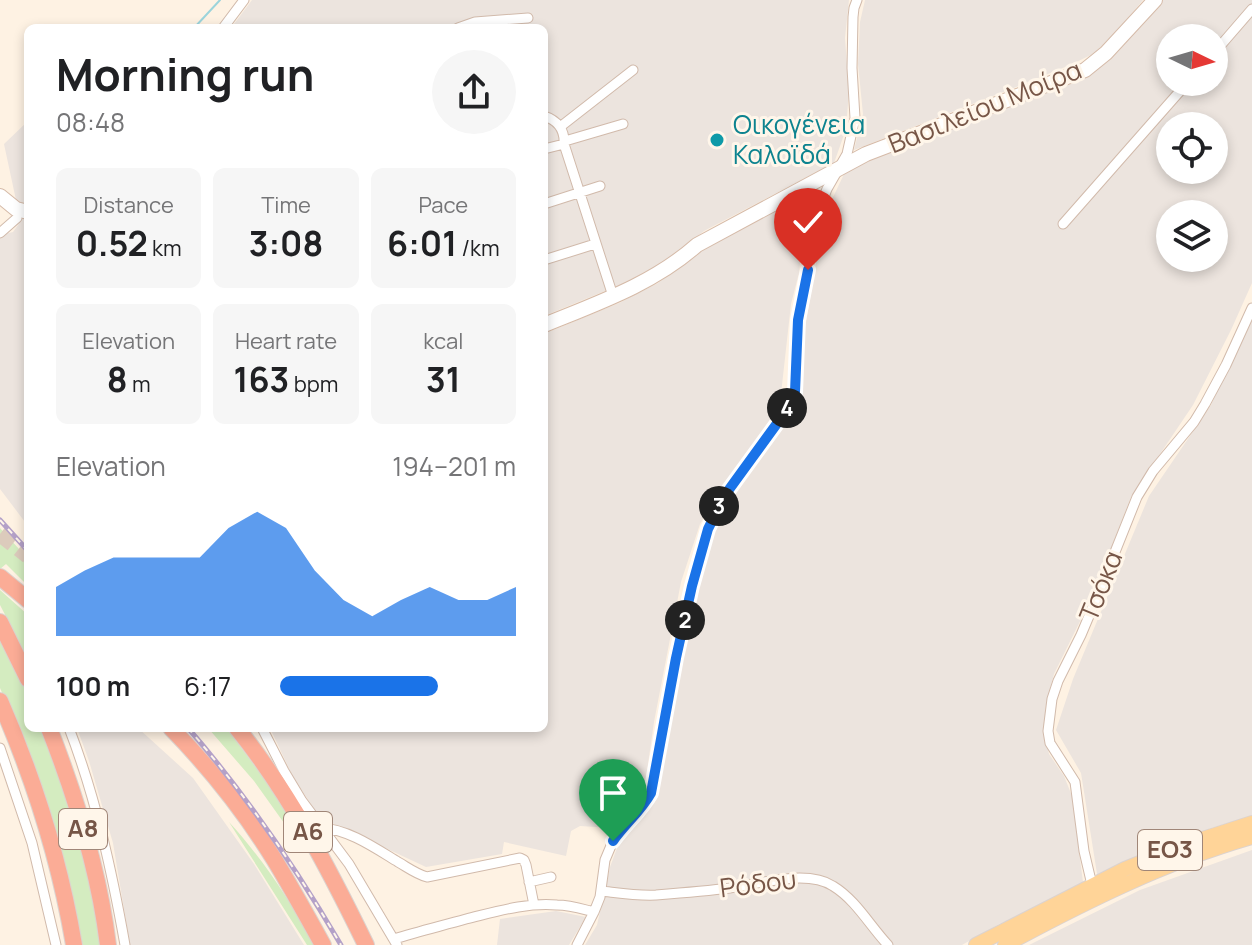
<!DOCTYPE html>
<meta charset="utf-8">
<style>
body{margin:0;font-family:Manrope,sans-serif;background:#f6f6f6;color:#202124;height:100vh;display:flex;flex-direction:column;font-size:30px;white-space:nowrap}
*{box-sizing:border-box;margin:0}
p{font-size:26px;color:#757577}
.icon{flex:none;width:44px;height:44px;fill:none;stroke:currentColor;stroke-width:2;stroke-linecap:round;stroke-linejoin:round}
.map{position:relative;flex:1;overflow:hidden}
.drawer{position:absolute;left:24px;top:24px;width:524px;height:708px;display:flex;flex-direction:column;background:#fff;border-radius:12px;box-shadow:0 4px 12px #0003}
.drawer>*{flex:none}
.needle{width:52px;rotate:95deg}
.buttons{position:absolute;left:1156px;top:24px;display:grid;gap:16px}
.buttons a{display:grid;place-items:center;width:72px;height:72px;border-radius:50%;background:#fff;box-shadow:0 4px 12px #0003;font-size:40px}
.pin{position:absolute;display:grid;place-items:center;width:68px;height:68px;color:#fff;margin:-82px -34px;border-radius:50% 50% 50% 0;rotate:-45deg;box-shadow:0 0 8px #0007}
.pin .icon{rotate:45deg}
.km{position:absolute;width:40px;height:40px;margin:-20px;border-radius:50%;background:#222;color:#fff;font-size:22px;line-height:40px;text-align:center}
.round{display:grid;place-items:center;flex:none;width:84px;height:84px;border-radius:42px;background:#f6f6f6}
.overview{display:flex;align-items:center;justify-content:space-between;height:136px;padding:0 32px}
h1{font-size:44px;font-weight:700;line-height:60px}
.figures{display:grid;grid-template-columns:repeat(3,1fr);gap:12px;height:136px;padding:8px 32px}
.figures div{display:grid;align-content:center;border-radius:12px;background:#f6f6f6;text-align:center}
.figures b{font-size:34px;font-weight:700}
.figures small{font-size:22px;font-weight:400}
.figures p{font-size:22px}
.chart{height:224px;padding:16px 32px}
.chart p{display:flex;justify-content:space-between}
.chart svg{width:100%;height:144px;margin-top:8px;fill:#1a73e8;opacity:.7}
ul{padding:0 32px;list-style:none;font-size:26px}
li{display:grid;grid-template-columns:128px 96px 1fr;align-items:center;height:60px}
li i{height:20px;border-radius:10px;background:#1a73e8}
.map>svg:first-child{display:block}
.industrial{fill:#ece4de;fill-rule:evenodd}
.green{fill:#d4ecc0}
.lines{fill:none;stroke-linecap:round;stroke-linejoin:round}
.stream{stroke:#9cd4db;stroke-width:2}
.highway-tunnel{stroke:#dccbbc;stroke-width:16;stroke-dasharray:16 8;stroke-linecap:butt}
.street-casing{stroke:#d1baab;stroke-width:11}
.secondary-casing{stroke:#d5baa8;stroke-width:16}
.primary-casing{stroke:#dcd3cf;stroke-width:16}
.highway-casing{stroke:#dcd3cf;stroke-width:18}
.street{stroke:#fff;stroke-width:9}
.secondary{stroke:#fff;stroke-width:14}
.primary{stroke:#ffd498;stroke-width:14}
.highway{stroke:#fbac96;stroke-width:16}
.rail-casing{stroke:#b4a1c8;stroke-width:5}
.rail{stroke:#fff6ea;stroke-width:2;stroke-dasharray:6;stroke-linecap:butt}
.route-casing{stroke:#fff;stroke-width:16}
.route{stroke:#1a73e8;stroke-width:10}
.culture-dot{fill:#0f9aa8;stroke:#fff6ea;stroke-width:3}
.labels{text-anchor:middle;stroke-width:6;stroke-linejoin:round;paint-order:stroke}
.shield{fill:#fff6ea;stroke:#a08678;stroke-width:2}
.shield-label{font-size:24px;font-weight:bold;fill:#775647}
.street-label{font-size:26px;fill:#775647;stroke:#fff6ea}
.culture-label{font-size:26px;fill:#0d838f;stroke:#fff6ea;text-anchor:start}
</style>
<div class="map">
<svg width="1252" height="945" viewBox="0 0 1252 945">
<rect width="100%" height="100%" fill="#fef2e3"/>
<path class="industrial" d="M252,0H849L845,38L849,91L846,129L834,163L704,231L669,259L627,282L544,316V28H231Z
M865,0H1143L1120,28L1095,53L1070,65L1011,89L854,150L863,114L858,64L860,22Z
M1159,0H1252V283L1231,330L1193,405L1131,497L1092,597L1054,674L1046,704L1044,731L1049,754L1064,776L1072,796L1084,890L999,924L962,945H585L597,925L610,867L617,848L651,806L657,790L670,717L709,545L719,519L736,487L766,451L792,413L799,395L804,334L816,263L819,233L828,208L844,174L893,148L1076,79ZM1170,38H1214V82H1170ZM1170,126H1214V170H1170ZM1170,214H1214V258H1170Z
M28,121V207L16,200L4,144Z
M820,183L803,230L799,273L791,304L781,394L771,422L723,485L700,524L681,582L654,722L644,792L613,815L612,828L580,826L571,831L566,856L504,842L502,854L426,867L319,817L292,775L270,728H544V327L552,324L551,331L619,303L658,283L698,252Z
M23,218L28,219V526L0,489V235L13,232Z
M1252,314V816L1211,828L1098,880L1081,773L1056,730L1073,679L1149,496L1211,405Z
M77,728H138L193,778L254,864L304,945H130L113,843L89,761Z
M1252,850V945H1029L1140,890Z
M556,911L586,917L569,945H497L500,919Z"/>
<path class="green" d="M0,528L28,559V586L6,564L0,569Z
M0,590L28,615V659L0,605Z
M0,634L28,692V728H43L53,754L87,865L102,945H80L18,729L0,688Z
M208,728H225L231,734L277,796L306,845L305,846L299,844L254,781Z
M229,822C263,859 290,901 315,945H307Z"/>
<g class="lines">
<path class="stream" d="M194,28L220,0"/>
<path class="highway-tunnel" d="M0,534L28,556"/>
<defs>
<path id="street" d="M223,28L244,0
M458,28L475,22L528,18
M1214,53L1252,9
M544,116C557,120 565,130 564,144L613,296
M560,127L633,70
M565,141L623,124
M544,149L564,144
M544,204L600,186
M1063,224L1188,82
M0,233L17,218
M544,260L595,244
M69,728C96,798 112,872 125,945
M262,728L284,771L302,801L349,864L397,945
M0,748L32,843L56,945
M321,828C348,829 375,848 398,862C407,867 416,874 427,877L520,858L524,860L526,865L534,905
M529,882L551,877
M1092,885L1084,851L1075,782L1050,743L1048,731L1052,699L1058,681L1081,635L1097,597L1137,497L1153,471L1194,422L1205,404L1226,365L1252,308
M601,891C619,893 637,896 656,895C681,893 706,891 730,888C759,884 807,869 833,886C856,900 870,926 888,945
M394,939C417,932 441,926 466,919C495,912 527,902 557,905C570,905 582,909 594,912
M577,945L594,912L600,897L605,860L613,841L631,819L646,803L651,793L661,732L692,586L708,529L725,495L781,418L795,392L798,320L807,280L813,225L827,189L847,154L855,118L852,68L853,17L854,8L857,0"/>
<path id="secondary" d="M0,196L16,209L28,212
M544,325C598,303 653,284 697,245L866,154L1085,70L1106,53L1155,0"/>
<path id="primary" d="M976,945L1125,869L1184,845L1252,823
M1005,945C1085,902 1165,862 1252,837"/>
<path id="highway" d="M0,577L28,600
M0,622L28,679
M0,701C34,779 60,862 74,945
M49,728C76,797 99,871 108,945
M171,728C209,767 245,812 274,859C291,887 307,916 323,945
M237,728C290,794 329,869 366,945"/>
</defs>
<use href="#street" class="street-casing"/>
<use href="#secondary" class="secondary-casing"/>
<use href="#primary" class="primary-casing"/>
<use href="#highway" class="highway-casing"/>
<use href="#street" class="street"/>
<use href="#secondary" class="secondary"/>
<use href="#primary" class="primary"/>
<use href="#highway" class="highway"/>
<defs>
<path id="rail" d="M0,520L28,551
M188,728C247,796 296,868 341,945"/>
</defs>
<use href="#rail" class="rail-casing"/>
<use href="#rail" class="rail"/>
</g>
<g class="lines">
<defs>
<path id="route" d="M613,841C625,824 641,811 651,793L676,658L692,586L708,529L725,495L781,418L795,392L798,320L808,270"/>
</defs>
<use href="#route" class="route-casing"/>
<use href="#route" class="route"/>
</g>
<circle class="culture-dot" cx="717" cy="140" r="8"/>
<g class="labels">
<g class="shield">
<rect x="59" y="809" width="48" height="40" rx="6"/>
<rect x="284" y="812" width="48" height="40" rx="6"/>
<rect x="1138" y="830" width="64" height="40" rx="6"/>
</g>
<g class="shield-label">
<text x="83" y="837">Α8</text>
<text x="308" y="840">Α6</text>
<text x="1170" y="858">ΕΟ3</text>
</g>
<g class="street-label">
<text transform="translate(985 107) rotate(-22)" y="9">Βασιλείου Μοίρα</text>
<text transform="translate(1101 586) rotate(-68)" y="9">Τσόκα</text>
<text transform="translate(758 884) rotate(-7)" y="9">Ρόδου</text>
</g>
<g class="culture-label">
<text x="733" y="134">Οικογένεια<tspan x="733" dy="30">Καλοϊδά</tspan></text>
</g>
</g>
</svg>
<div class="buttons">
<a><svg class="needle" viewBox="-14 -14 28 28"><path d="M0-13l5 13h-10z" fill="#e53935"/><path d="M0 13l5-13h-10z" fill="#757577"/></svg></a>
<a><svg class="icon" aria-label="locate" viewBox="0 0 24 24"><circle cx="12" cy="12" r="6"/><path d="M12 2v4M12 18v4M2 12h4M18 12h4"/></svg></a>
<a><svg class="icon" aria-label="layers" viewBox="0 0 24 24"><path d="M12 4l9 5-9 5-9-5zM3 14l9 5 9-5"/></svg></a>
</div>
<div class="pin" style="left:613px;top:841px;background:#1e9e55"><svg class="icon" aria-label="arrive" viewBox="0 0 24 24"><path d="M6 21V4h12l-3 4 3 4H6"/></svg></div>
<div class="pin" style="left:808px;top:270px;background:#d93025"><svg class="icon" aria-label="check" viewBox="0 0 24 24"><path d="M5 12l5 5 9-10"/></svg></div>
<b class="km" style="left:685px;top:620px">2</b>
<b class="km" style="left:719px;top:506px">3</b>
<b class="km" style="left:787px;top:408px">4</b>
<section class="drawer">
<div class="overview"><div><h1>Morning run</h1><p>08:48</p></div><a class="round"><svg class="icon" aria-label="share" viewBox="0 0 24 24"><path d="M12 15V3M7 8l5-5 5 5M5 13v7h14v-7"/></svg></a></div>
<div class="figures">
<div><p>Distance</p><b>0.52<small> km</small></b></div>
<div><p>Time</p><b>3:08</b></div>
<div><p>Pace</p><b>6:01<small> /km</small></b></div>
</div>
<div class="figures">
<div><p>Elevation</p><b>8<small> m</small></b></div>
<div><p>Heart rate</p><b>163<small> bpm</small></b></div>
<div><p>kcal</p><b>31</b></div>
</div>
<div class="chart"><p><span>Elevation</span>194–201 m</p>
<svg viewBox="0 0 160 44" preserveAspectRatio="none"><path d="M0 44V29L10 24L20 20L30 20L40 20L50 20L60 11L70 6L80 11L90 24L100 33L110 38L120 33L130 29L140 33L150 33L160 29V44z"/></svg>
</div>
<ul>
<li><b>100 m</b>6:17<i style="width:67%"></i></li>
</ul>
</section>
</div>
